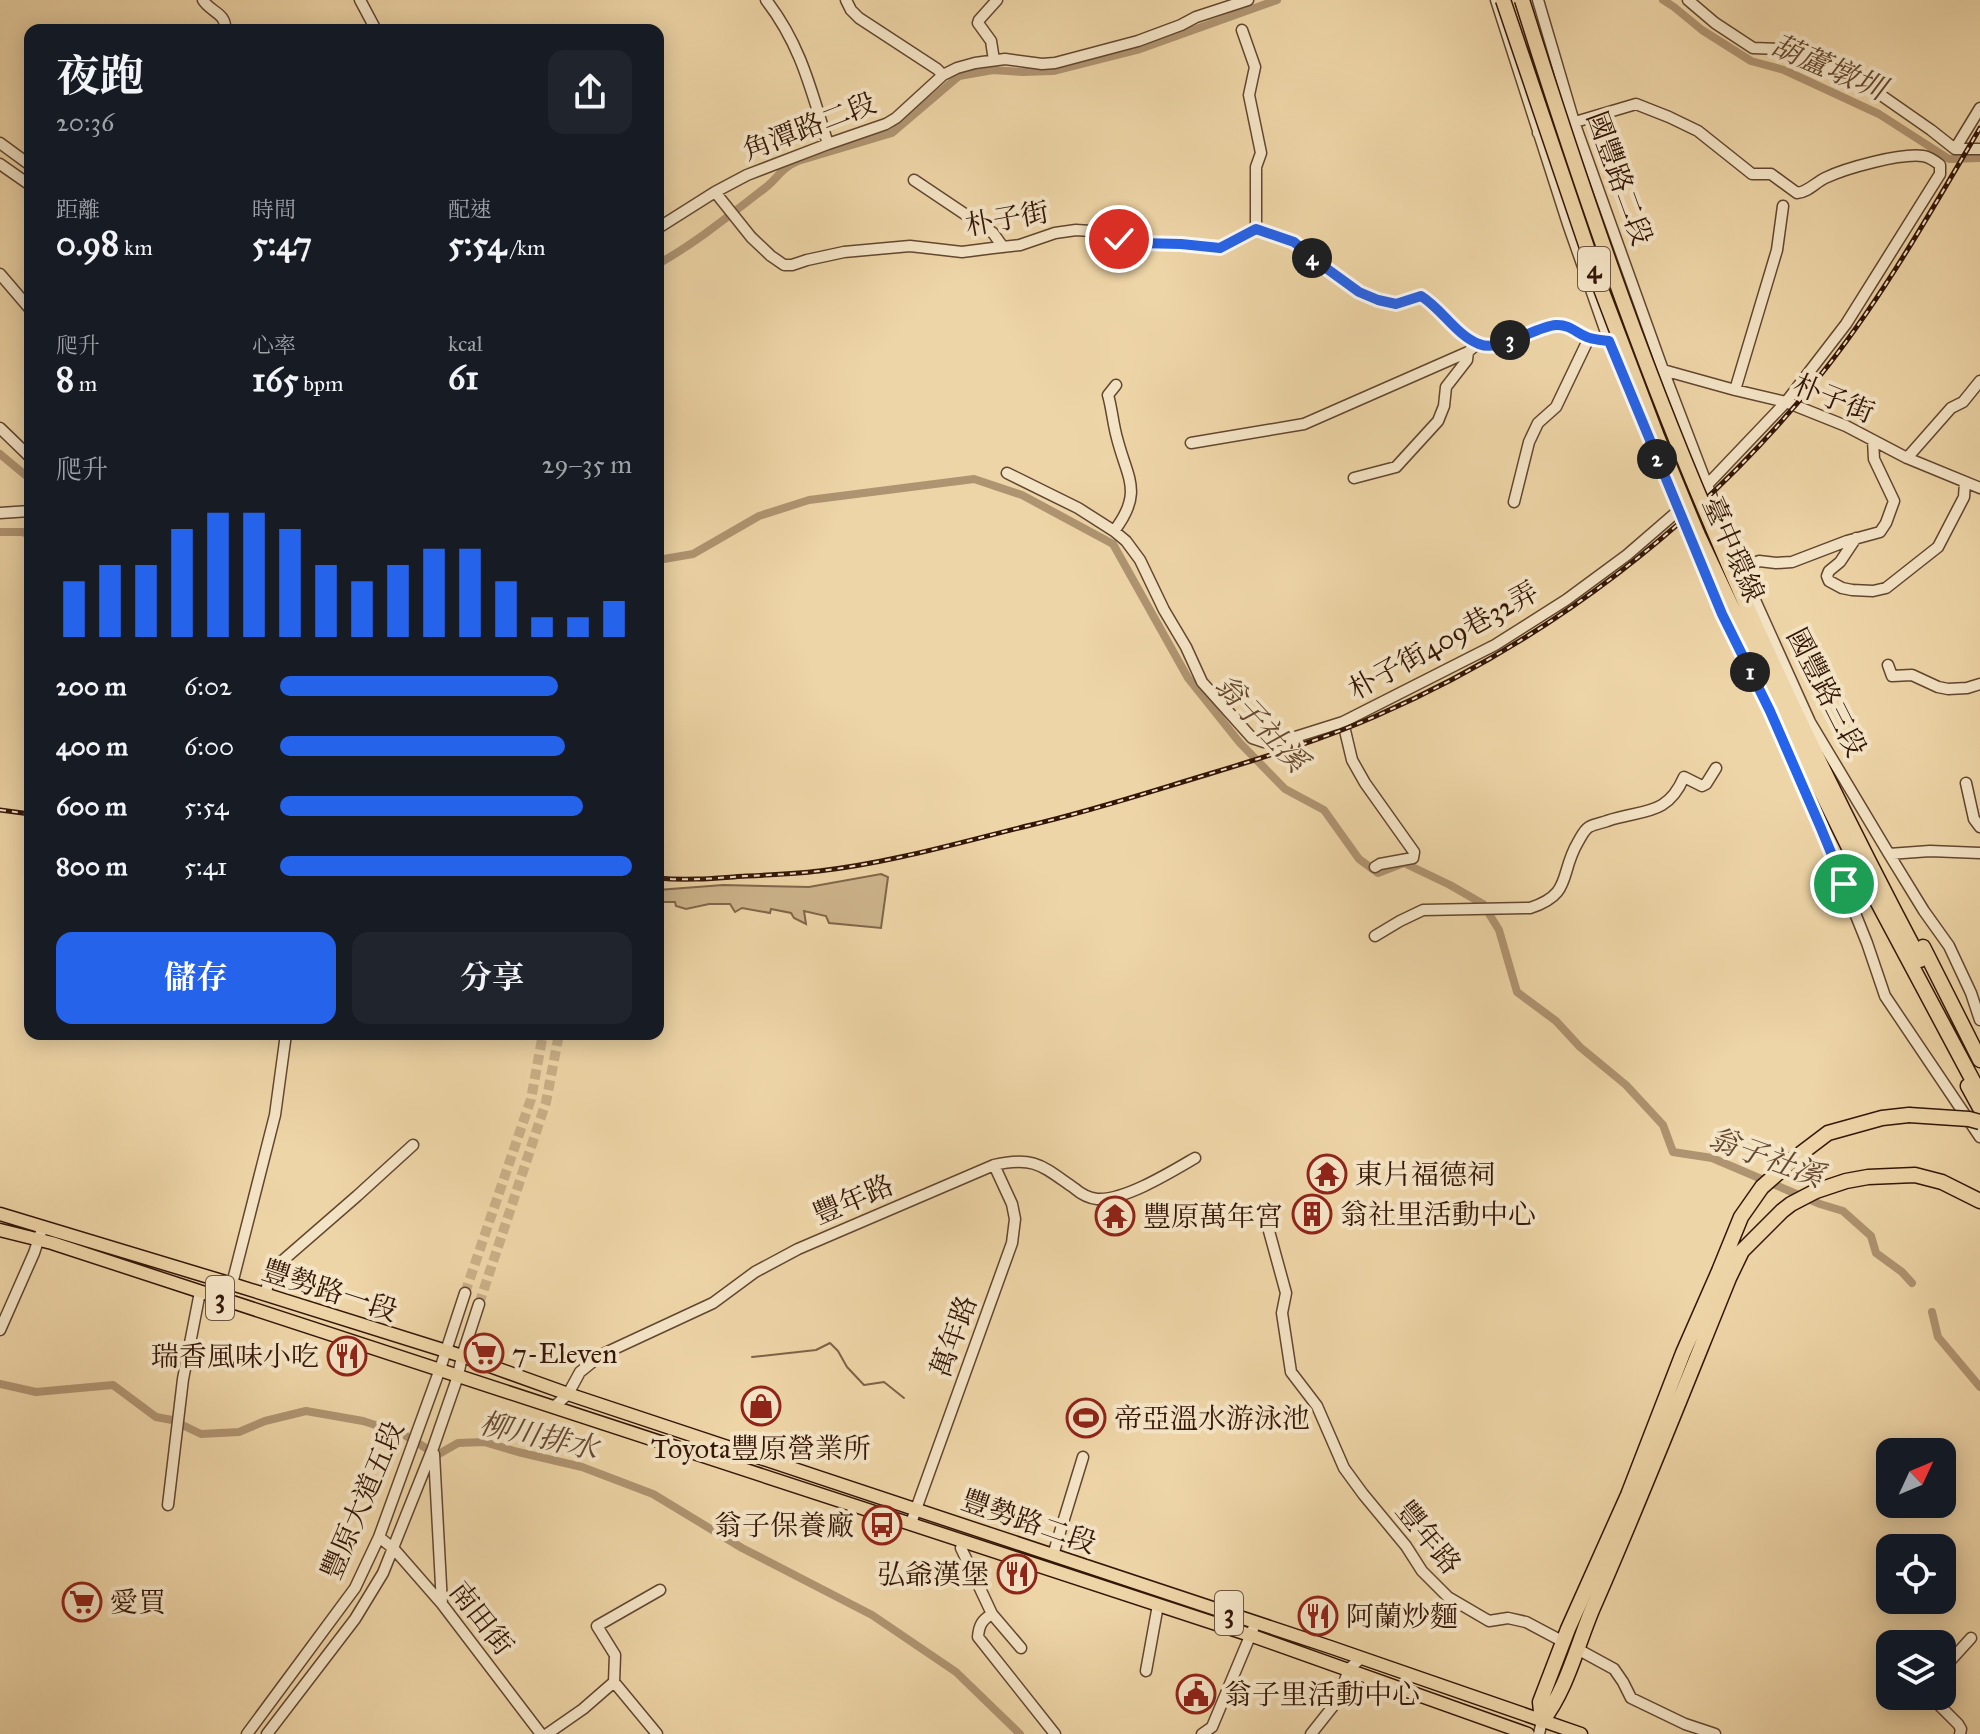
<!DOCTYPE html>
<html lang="zh-TW">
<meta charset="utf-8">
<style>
body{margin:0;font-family:"IM FELL Great Primer","Noto Serif TC",serif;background:#20242c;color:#f1f3f6;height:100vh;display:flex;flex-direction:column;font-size:30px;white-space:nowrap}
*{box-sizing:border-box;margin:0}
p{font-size:26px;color:#9ea1a6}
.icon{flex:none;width:44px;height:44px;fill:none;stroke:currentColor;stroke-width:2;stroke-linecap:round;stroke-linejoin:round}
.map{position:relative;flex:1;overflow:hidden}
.drawer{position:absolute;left:24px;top:24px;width:640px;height:1016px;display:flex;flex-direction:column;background:#171b24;border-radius:16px;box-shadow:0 4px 20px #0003}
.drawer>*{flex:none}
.needle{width:52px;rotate:46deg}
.tools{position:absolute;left:1876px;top:1438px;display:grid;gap:16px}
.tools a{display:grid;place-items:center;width:80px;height:80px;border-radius:16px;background:#171b24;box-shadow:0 4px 20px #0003;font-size:40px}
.pin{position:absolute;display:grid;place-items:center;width:68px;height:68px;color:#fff;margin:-34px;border:4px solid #fff;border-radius:50%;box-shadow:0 2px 8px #0007}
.km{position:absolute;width:40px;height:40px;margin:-20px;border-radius:50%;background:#222;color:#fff;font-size:22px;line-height:40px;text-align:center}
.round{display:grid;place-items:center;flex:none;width:84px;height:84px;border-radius:16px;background:#20242c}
.summary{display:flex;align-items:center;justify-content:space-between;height:136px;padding:0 32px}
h1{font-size:44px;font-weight:700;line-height:60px}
.stats{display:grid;grid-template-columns:repeat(3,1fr);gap:12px;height:136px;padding:8px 32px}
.stats div{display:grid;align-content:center}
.stats b{font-size:34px;font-weight:700}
.stats small{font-size:22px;font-weight:400}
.stats p{font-size:22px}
.chart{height:224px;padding:16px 32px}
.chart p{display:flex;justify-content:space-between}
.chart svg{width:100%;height:144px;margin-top:8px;stroke:#2563eb;stroke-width:6}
.action{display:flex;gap:16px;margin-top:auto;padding:16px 32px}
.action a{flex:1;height:92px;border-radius:16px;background:#2563eb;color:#fff;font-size:32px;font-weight:700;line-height:92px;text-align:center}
.action a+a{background:#20242c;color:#f1f3f6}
ul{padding:0 32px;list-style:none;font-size:26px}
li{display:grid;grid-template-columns:128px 96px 1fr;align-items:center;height:60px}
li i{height:20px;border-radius:10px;background:#2563eb}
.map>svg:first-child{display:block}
.green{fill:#ceb58c;stroke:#81664a;stroke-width:2}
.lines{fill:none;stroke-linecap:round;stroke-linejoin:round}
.stream{stroke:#7e6247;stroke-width:2}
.canal{stroke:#af9471;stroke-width:8}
.minor-tunnel{stroke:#c9af87;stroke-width:10;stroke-dasharray:10 5;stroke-linecap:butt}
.minor-casing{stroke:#62462f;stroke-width:13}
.major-casing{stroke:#341607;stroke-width:15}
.highway-casing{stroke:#341607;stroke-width:17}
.minor{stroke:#f4e4c6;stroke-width:10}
.major{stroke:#eed5a7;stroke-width:12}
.highway{stroke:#eed5a7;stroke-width:14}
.rail-casing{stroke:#341607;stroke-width:5}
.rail{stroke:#f4e4c6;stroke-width:2;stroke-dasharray:6;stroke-linecap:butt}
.highway-bridge-casing{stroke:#341607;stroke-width:17;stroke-linecap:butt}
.highway-bridge{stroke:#eed5a7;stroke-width:14}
.route-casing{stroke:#fff;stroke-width:16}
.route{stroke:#2563eb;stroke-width:10}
.labels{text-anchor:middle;stroke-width:8;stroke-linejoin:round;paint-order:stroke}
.shield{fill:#f4e4c6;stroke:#6e5440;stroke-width:2}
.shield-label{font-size:26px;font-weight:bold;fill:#341607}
.street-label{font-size:28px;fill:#341607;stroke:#f4e4c6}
.poi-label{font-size:28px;fill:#341607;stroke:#f4e4c6;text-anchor:start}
.water-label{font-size:30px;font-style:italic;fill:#654831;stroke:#f4e4c6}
</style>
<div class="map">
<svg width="1980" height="1734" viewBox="0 0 1980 1734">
<rect width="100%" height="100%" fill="#eed5a7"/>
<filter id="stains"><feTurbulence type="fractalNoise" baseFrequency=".0025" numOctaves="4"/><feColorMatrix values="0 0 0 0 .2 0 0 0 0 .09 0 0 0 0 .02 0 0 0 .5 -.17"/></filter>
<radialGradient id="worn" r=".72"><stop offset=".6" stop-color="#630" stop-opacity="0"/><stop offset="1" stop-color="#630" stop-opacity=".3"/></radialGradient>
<path class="green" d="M881,874L888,877L881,928L829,923L826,916L804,911L806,924L794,918L791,913L771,909L770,913L742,908L735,912L730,904H709L686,909L676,906L675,902H658V890L723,885L809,887Z"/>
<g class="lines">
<path class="stream" d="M752,1357L816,1350L830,1343L838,1351L847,1367L864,1385L884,1382L904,1398"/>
<path class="canal" d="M1663,0L1674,7L1702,30L1751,61L1784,70L1879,114L1949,159L1980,158
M658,264C697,242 730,215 765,188C778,178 781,168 798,161L892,133L959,76L993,70L1022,72L1053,71L1140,49L1277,0
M0,454L30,479
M0,532H22L30,534
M658,560L693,554L759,516L809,500L974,479L1022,495L1113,544L1188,678L1240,743L1285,789L1324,810L1359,859L1378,873L1404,863L1450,885L1483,904L1499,930L1517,992L1556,1021L1580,1047L1626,1085L1663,1125L1673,1152L1712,1158L1820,1204L1843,1211L1871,1236L1876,1253L1902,1272L1912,1283
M1932,1312L1938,1337L1980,1387
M0,1384L36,1392L113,1385L156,1417L172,1420L201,1434L239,1432L265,1421L306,1411L363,1421L403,1434L437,1455L458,1443L484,1442L518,1452L582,1467L653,1494L742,1548L872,1615L956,1672L1020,1734"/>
<path class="minor-tunnel" d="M465,1293L531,1099L543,1034
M479,1304L546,1102L559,1034"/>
<defs>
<path id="minor" d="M203,0C210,12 227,13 225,30
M360,0L376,30
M766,0C801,45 811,90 828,144
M846,0L851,10L859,18L937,69L943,75
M1496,0L1568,224L1609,341L1722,614L1770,711L1820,826L1867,943L1885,996L1980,1137
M1538,0L1574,122L1663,370L1707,485L1741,569L1810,722L1889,854L1924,911L1949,946L1971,993L1980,1020
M1688,0L1715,23L1753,48L1783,49L1865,84L1931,130L1955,149H1980
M1242,30L1255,67L1249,95L1261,153L1256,167V229
M994,60L991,41L978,23L979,20L997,0
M0,143L30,165
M1955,149L1980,108
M0,164L30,185
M914,180L993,233L1003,247
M715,192L751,237L771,256L784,265H792L807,260L844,252L910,246L962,252L993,248L1020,245L1055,233L1076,230L1106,232L1119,239L1139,243L1181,244L1220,248L1256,229L1294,242L1319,263L1359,292L1378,300L1396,304L1421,296C1442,309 1455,334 1477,344C1501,354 1535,325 1560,325C1572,325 1578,333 1588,337C1594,341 1605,340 1612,340
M658,228L715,192L747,175L828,144L886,124L896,118L943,75L957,68L975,63L1005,59L1042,64L1055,63L1138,41L1181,25L1196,17L1248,0
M0,274L30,309
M1663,370L1735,390L1786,402L1846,426L1907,458L1980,488
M1735,390L1777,250L1783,206
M0,428L30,457
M1191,443L1304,424L1468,352L1477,344
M1907,458L1951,408L1963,402L1980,381
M1007,473L1078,508L1114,531L1126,541L1140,560L1164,610L1186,647L1202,682L1252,738L1264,742L1289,739L1343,722L1495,645L1566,600L1627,555L1679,510L1707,485L1786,402L1846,324L1940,174V165C1935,161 1930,157 1923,156C1900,153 1846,168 1825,178C1815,183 1808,192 1797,193L1771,174H1752L1698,131L1669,117L1636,104L1538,133
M1354,478L1396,467L1438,421L1444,406L1446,387L1467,360L1468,352
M1514,502L1529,442L1538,423L1556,407L1589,338
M0,513L30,511
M1114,531C1144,492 1127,478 1117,438C1113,424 1112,409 1108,395L1116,385
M1856,538L1840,562L1829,571L1827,576L1829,581L1842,588L1852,590L1873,591L1886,588L1938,547L1964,497L1965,482
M1741,569L1759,561L1776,563L1792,562L1847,541L1880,532L1886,523L1894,501L1874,459L1873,440
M1888,665L1892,676L1912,675L1938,687L1948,689L1967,688L1980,684
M1343,722L1352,760L1365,783L1414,852L1413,858L1380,864L1375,867
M1966,783L1974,819L1980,827
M1889,854L1930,851L1980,853
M1375,936L1400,921L1423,910L1530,908C1573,894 1559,874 1578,842C1581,837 1584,830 1589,827C1594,824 1602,823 1607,821C1642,809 1667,817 1684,777L1702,786L1706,784L1716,768
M1268,1220L1269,1231L1286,1293L1282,1313L1291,1372L1317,1406L1344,1468L1363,1494L1406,1546L1422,1571L1448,1597L1489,1621L1508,1618L1526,1622L1560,1640
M232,1284L275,1115L286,1034
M266,1295L268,1280L273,1269L357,1196L413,1145
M0,1330L34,1253L41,1232
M555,1406L568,1394L580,1372L601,1355L713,1303L755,1272L798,1249L994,1165C1035,1156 1042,1166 1074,1188C1081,1194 1088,1198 1097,1199C1124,1201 1171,1172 1195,1158
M434,1454L442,1604
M168,1505L183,1379L200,1292
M911,1523L1012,1243L1015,1219L1012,1204L994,1165
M379,1537L394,1549L442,1604L541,1734
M964,1541L961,1548L992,1614L1021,1648
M1053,1555L1083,1457
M992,1614C982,1620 979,1625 978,1637L1055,1734
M1581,1651L1614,1669L1623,1682L1631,1698L1685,1724L1715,1734
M1942,1670L1971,1638
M1146,1671L1158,1605
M614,1682L657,1734
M1930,1696L1958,1724L1961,1729L1960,1734
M247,1734L355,1588L379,1537L440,1369L465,1293
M267,1734L355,1619L383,1573L433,1448L458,1376L462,1356L479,1304
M547,1734L583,1709L614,1682L615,1655L597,1626L660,1590
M1202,1734L1212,1727L1253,1629
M1311,1734L1338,1700L1349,1669L1361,1658
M1539,1734L1542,1721"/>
<path id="major" d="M0,1214L232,1284L462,1356L568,1394L1330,1647L1581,1734
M0,1230L52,1243L1250,1635L1528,1734"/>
<path id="highway" d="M1712,526C1774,673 1845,818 1920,960
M1697,533L1758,663L1852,854L1980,1094
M1923,947L1980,1060
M1968,1086L1980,1108
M1542,1721C1566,1691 1577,1646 1592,1610C1640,1501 1684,1389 1729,1278L1742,1251L1782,1211L1791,1204L1816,1191L1846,1181L1868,1177L1915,1175L1942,1182L1980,1201
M1542,1721L1540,1702L1568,1629L1628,1495L1683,1353L1719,1271L1741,1217L1762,1187L1795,1158L1828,1133L1882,1118L1909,1115"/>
</defs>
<use href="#minor" class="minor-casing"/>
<use href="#major" class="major-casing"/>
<use href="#highway" class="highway-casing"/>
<use href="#minor" class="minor"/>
<use href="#major" class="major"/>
<use href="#highway" class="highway"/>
<defs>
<path id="rail" d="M0,810L30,814
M658,878C688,881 717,878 746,876C770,875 795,874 819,871C890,863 961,842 1031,825C1091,811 1149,792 1209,774C1265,757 1321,740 1376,716C1548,641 1701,524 1819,377C1881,300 1930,213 1980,128"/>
</defs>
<use href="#rail" class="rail-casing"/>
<use href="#rail" class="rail"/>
<defs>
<path id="highway-bridge" d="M1503,0L1601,289L1658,439L1697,533
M1522,0C1578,178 1638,354 1712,526
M1909,1115L1969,1119L1980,1122"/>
</defs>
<use href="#highway-bridge" class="highway-bridge-casing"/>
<use href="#highway-bridge" class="highway-bridge"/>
</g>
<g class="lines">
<defs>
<path id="route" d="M1119,239L1139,243L1181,244L1220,248L1256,229L1294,242L1319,263L1359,292L1378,300L1396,304L1421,296C1442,309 1456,335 1479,344C1501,353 1533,327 1556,325C1571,324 1578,335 1590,338C1596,340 1603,340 1609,341L1722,614L1770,711L1820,826L1844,884"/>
</defs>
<use href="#route" class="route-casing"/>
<use href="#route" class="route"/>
</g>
<defs>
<symbol id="temple-ring" viewBox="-11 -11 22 22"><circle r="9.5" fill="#f4e4c6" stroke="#8f2418" stroke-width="1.5"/><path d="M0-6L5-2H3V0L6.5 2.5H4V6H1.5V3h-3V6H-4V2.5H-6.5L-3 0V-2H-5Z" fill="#8f2418"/></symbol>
<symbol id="building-ring" viewBox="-11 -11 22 22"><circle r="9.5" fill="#f4e4c6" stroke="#8f2418" stroke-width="1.5"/><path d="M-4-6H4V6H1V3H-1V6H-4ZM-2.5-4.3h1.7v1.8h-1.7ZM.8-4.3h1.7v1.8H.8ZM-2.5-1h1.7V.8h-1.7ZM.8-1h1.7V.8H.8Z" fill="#8f2418"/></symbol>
<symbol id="supermarket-ring" viewBox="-11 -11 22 22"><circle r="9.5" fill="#f4e4c6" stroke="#8f2418" stroke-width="1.5"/><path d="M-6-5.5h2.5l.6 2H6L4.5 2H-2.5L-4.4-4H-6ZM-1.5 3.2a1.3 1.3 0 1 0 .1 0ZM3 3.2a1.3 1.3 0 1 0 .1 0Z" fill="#8f2418"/></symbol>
<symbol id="restaurant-ring" viewBox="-11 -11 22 22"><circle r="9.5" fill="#f4e4c6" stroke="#8f2418" stroke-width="1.5"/><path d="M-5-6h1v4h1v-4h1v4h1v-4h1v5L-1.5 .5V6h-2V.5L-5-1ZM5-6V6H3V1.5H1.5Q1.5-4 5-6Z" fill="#8f2418"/></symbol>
<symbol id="shop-ring" viewBox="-11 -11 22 22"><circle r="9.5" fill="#f4e4c6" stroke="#8f2418" stroke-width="1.5"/><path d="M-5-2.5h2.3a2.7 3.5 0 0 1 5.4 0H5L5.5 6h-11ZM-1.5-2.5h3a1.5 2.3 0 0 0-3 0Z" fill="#8f2418"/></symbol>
<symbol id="stadium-ring" viewBox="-11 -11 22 22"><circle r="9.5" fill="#f4e4c6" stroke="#8f2418" stroke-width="1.5"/><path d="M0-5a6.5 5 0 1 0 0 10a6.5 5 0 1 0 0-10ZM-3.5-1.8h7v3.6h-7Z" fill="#8f2418"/></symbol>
<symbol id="bus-ring" viewBox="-11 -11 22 22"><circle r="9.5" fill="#f4e4c6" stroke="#8f2418" stroke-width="1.5"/><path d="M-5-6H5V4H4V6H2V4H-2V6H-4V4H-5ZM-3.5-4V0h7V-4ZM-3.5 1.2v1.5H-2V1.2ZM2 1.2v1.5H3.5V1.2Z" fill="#8f2418"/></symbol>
<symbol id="civic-ring" viewBox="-11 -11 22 22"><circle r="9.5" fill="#f4e4c6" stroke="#8f2418" stroke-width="1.5"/><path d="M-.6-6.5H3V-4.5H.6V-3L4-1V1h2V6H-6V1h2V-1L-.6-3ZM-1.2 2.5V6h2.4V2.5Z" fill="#8f2418"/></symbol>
</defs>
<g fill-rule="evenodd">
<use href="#temple-ring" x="1305" y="1152" width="44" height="44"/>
<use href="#building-ring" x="1290" y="1192" width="44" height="44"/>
<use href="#temple-ring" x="1093" y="1194" width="44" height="44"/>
<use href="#supermarket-ring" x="462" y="1331" width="44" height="44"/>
<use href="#restaurant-ring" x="325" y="1334" width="44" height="44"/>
<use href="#shop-ring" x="739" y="1384" width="44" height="44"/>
<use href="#stadium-ring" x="1064" y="1396" width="44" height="44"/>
<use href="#bus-ring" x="860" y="1503" width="44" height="44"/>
<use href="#restaurant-ring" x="995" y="1552" width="44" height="44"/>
<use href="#supermarket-ring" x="60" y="1580" width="44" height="44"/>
<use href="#restaurant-ring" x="1296" y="1594" width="44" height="44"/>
<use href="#civic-ring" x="1174" y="1672" width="44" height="44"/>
</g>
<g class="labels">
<g class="shield">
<rect x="1578" y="247" width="32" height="44" rx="6"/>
<rect x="206" y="1276" width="28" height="44" rx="6"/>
<rect x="1215" y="1591" width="28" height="44" rx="6"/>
</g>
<g class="shield-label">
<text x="1594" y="278">4</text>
<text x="220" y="1307">3</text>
<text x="1229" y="1622">3</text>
</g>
<g class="street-label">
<text transform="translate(809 126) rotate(-21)" y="10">角潭路二段</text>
<text transform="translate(1620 178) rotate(70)" y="10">國豐路二段</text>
<text transform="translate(1007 218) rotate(-10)" y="10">朴子街</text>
<text transform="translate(1834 398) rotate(22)" y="10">朴子街</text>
<text transform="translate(1734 549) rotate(66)" y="10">臺中環線</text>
<text transform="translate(1443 640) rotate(-29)" y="10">朴子街409巷32弄</text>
<text transform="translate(1827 692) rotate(63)" y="10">國豐路三段</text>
<text transform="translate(853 1199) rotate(-23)" y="10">豐年路</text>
<text transform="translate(330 1290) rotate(18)" y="10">豐勢路一段</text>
<text transform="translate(953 1336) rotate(-70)" y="10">萬年路</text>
<text transform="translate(362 1500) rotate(-67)" y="10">豐原大道五段</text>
<text transform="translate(1029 1521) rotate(19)" y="10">豐勢路二段</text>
<text transform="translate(1429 1537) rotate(51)" y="10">豐年路</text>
<text transform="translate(482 1618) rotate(52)" y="10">南田街</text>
</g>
<g class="poi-label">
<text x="1355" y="1184">東片福德祠</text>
<text x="1340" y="1224">翁社里活動中心</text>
<text x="1143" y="1226">豐原萬年宮</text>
<text x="512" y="1363">7-Eleven</text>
<text x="319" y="1366" text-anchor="end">瑞香風味小吃</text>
<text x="1114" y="1428">帝亞溫水游泳池</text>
<text x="761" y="1458" text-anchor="middle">Toyota豐原營業所</text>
<text x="854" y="1535" text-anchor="end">翁子保養廠</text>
<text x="989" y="1584" text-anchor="end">弘爺漢堡</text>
<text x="110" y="1612">愛買</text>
<text x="1346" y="1626">阿蘭炒麵</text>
<text x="1224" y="1704">翁子里活動中心</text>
</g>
<g class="water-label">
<text transform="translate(1828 67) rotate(23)" y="10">葫蘆墩圳</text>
<text transform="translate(1261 723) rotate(47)" y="10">翁子社溪</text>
<text transform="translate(1766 1157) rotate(20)" y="10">翁子社溪</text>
<text transform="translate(539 1436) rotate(13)" y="10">柳川排水</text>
</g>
</g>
<rect width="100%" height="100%" filter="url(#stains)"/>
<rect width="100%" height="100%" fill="url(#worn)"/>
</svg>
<div class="tools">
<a><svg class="needle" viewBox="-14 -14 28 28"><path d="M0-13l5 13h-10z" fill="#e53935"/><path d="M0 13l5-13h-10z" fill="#9ea1a6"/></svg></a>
<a><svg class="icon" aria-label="locate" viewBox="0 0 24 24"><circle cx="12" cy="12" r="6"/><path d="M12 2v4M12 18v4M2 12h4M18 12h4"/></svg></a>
<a><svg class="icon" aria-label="layers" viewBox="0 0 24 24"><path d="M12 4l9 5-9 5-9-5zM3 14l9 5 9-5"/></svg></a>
</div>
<div class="pin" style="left:1844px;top:884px;background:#1e9e55"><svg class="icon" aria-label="arrive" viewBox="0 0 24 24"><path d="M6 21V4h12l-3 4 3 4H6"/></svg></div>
<div class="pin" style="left:1119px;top:239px;background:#d93025"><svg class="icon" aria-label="check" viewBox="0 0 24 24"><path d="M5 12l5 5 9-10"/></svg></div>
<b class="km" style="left:1750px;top:672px">1</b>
<b class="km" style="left:1657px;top:459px">2</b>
<b class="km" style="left:1510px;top:340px">3</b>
<b class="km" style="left:1312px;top:258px">4</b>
<section class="drawer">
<div class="summary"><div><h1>夜跑</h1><p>20:36</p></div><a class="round"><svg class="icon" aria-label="share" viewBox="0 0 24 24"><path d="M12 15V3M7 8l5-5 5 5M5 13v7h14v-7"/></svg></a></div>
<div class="stats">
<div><p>距離</p><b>0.98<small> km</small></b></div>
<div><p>時間</p><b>5:47</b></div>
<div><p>配速</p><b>5:54<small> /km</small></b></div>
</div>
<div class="stats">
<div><p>爬升</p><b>8<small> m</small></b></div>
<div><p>心率</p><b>165<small> bpm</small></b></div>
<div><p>kcal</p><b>61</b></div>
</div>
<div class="chart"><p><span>爬升</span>29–35 m</p>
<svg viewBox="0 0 160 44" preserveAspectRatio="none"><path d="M5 44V27M15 44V22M25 44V22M35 44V11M45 44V6M55 44V6M65 44V11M75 44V22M85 44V27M95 44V22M105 44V17M115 44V17M125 44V27M135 44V38M145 44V38M155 44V33"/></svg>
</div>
<ul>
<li><b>200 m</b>6:02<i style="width:79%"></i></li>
<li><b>400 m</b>6:00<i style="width:81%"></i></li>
<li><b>600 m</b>5:54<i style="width:86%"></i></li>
<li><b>800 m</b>5:41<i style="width:100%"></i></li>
</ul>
<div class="action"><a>儲存</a><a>分享</a></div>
</section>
</div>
